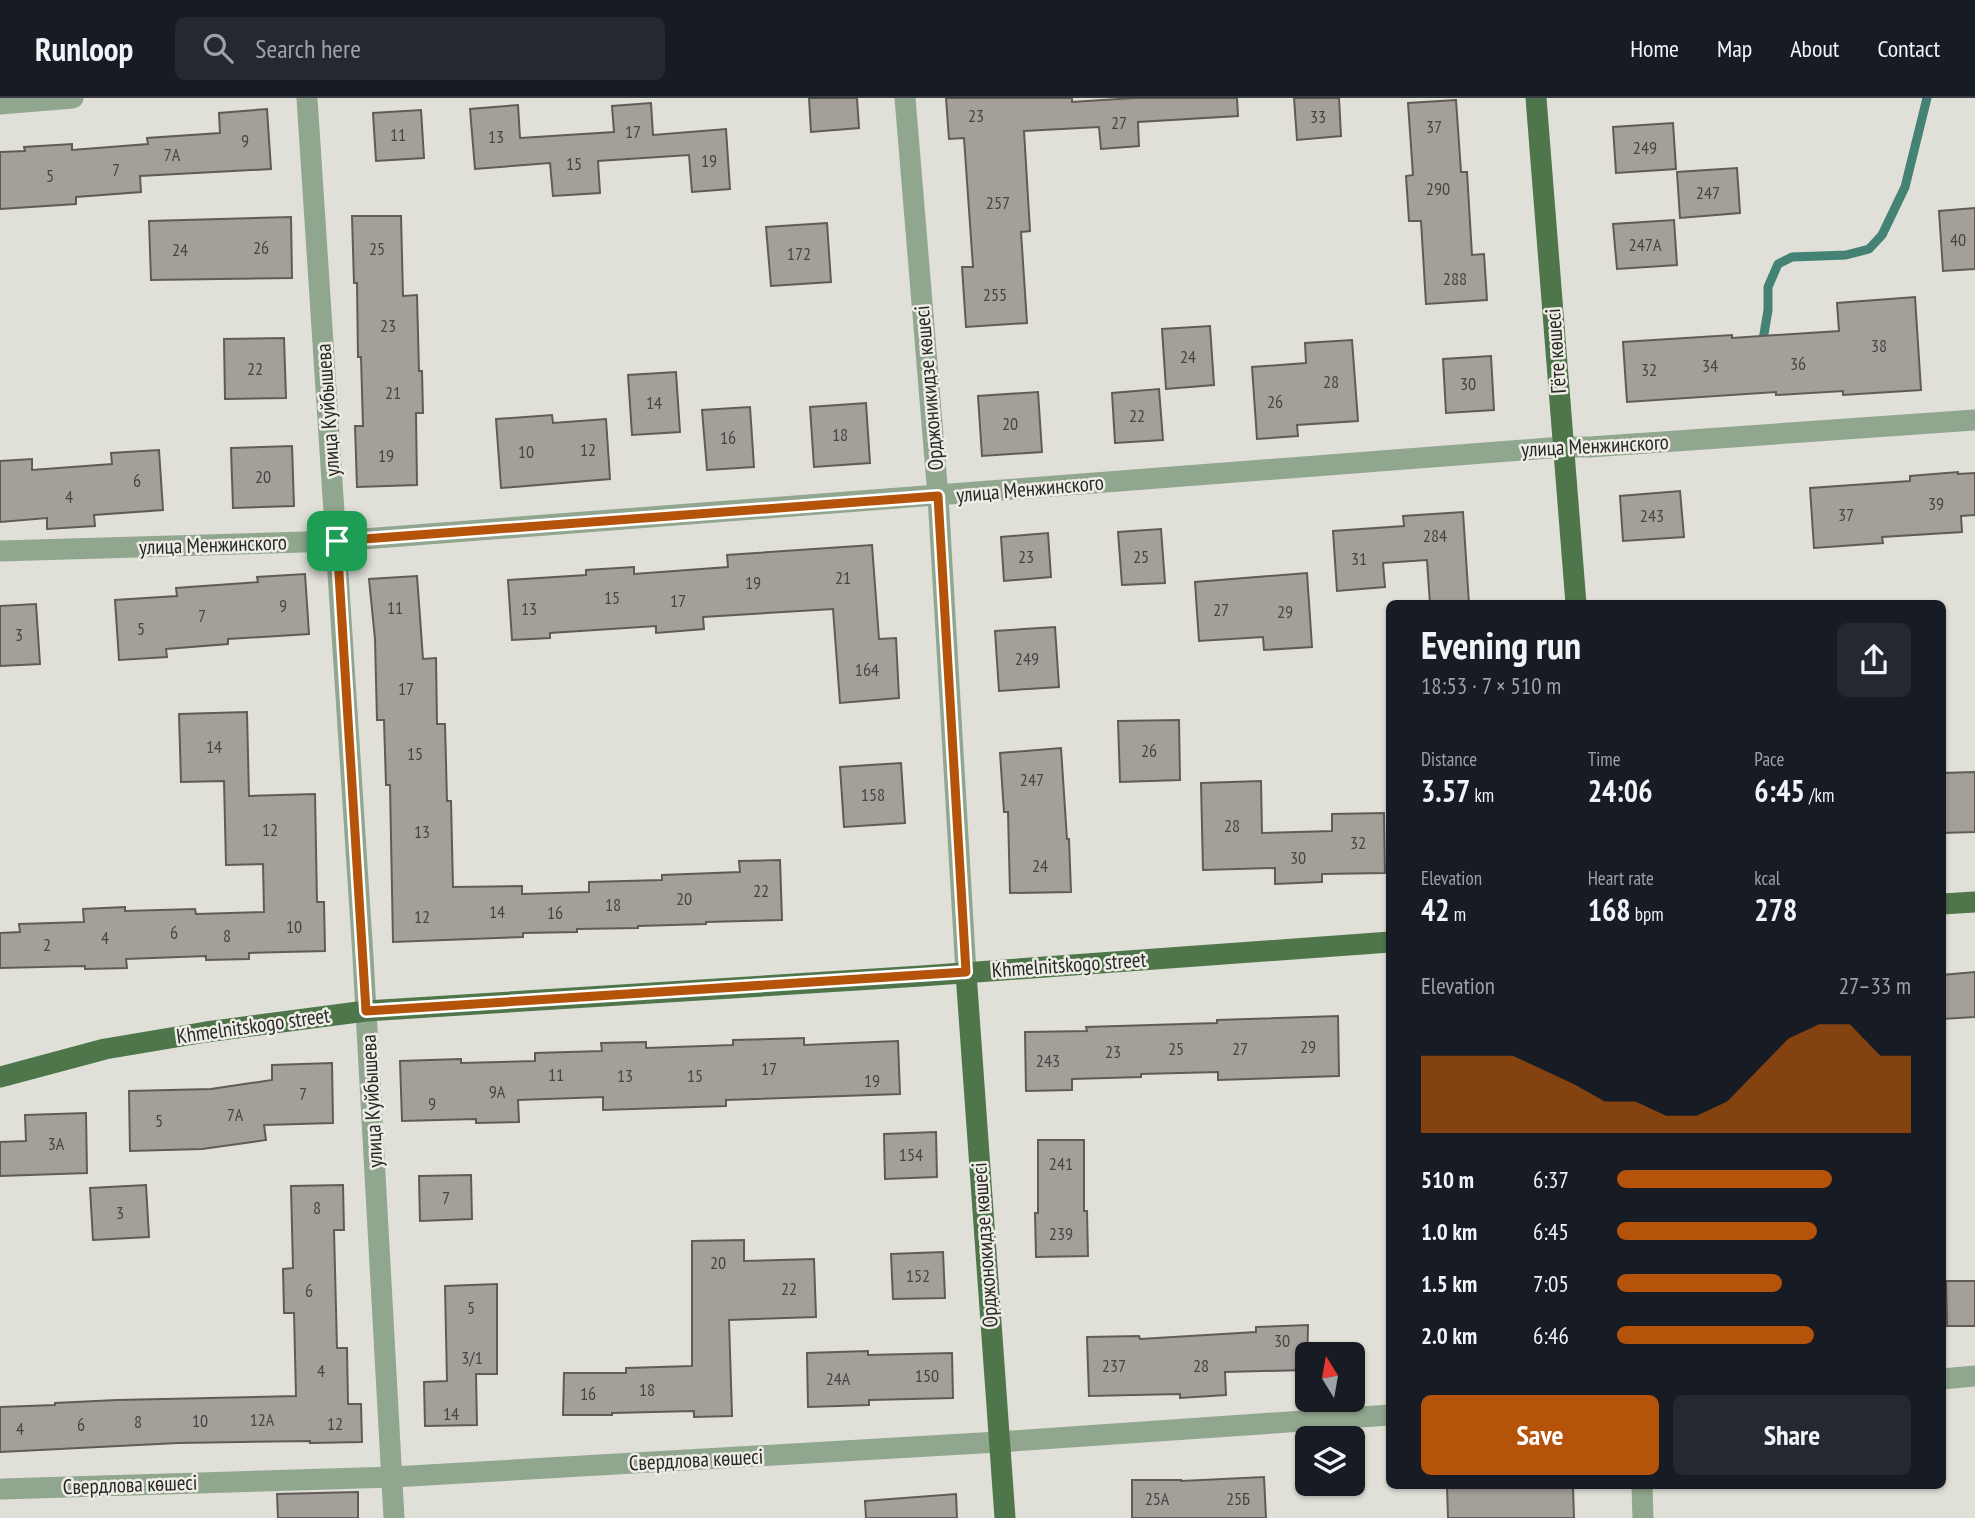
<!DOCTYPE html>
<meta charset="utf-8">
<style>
body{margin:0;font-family:"PT Sans Narrow",sans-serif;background:#242831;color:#f1f3f6;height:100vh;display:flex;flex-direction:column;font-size:26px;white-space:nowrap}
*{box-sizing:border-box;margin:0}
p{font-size:23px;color:#9ea1a6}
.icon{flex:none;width:38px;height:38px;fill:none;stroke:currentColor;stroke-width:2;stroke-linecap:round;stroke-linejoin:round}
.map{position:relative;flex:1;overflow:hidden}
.panel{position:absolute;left:1386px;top:502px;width:560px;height:889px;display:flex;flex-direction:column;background:#171b24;border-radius:10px;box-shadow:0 2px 5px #0004}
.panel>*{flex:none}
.needle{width:46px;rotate:349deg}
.controls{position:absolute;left:1295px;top:1244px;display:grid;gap:14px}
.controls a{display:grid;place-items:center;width:70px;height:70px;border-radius:10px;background:#171b24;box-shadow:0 2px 5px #0004;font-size:35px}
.pin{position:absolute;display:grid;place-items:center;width:60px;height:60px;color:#fff;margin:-30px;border-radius:14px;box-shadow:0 4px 10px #0006}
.round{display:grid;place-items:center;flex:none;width:74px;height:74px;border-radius:10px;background:#242831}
.headline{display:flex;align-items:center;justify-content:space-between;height:119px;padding:0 35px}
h1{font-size:38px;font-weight:600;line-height:52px}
.stats{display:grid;grid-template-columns:repeat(3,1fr);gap:10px;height:119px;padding:7px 35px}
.stats div{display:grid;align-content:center}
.stats b{font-size:30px;font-weight:600}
.stats small{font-size:19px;font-weight:400}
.stats p{font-size:19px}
.chart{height:196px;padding:14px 35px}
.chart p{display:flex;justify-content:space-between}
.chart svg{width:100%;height:126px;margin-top:7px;fill:#b45309;opacity:.7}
.button{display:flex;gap:14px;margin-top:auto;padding:14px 35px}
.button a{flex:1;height:80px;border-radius:10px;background:#b45309;color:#fff;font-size:28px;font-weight:600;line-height:80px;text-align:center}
.button a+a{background:#242831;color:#f1f3f6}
ul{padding:0 35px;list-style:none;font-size:23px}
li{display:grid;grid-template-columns:112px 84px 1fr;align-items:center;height:52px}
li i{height:18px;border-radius:9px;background:#b45309}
header{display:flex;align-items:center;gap:42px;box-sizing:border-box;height:98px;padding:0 35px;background:#171b24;border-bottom:2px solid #363941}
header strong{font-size:33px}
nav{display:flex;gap:38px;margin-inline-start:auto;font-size:24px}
.search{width:490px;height:63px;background:#242831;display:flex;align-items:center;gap:18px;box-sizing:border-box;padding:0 24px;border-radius:10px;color:#9ea1a6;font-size:26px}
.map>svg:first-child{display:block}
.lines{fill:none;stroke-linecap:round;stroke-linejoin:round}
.stream{stroke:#438274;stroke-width:9}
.building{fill:#a49f99;stroke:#605b56;stroke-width:2}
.minor{stroke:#91a68e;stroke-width:21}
.major{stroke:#4f764b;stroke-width:21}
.route-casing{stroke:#fff;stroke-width:14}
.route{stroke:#b45309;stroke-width:9}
.labels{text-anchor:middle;stroke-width:5;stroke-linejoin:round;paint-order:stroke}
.number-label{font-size:18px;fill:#474643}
.street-label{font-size:21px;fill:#282826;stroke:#edede5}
</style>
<header>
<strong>Runloop</strong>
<div class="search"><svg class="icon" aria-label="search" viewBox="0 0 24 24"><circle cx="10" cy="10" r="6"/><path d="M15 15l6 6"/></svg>Search here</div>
<nav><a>Home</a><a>Map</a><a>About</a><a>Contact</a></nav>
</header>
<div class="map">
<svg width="1975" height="1420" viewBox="0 0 1975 1420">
<rect width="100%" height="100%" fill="#e0e0d8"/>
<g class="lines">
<path class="stream" d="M1762,248L1768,212V189L1778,166L1792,159L1846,157L1869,151L1882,137L1905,89L1927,0"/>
</g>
<path class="building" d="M809,0H857L859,30L811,34Z
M946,0H1072V4L1134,0H1237L1238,18L1138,24L1139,48L1101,51L1099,29L1024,33L1030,133L1021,134L1027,225L966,229L962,169H973L964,40L949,41Z
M1294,0H1339L1341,38L1297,42Z
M1456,2L1461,74H1467L1472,157L1484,156L1487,202L1426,206L1421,123H1409L1406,78L1413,77L1408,5Z
M651,5L653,37L726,31L730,91L692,94L689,57L598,63L600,95L553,98L550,65L475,71L470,11L518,7L520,40L614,34L612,8Z
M267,11L271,71L140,78L141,94L76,99V106L0,111V54L25,53L24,49L72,46V52L148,46L147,40L220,35L219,15Z
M421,12L424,60L376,63L373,15Z
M1673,25L1676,71L1616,75L1613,29Z
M1737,70L1740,115L1680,120L1677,74Z
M1975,110V171L1943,173L1939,113Z
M352,118H401L403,198L417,197L419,273H422L423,315H416L417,387L357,389L355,328H363L361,259H358L357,185H354Z
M291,119L292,180L151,182L149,123Z
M1674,122L1677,167L1617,171L1613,126Z
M827,125L831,184L771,188L766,129Z
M1915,199L1921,292L1843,297V293L1776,297V294L1627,304L1623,244L1732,237V240L1839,233L1837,205Z
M1210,228L1214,287L1166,291L1162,231Z
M284,240L286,300L225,301L224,241Z
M1352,242L1358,323L1297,327L1298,338L1257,341L1252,269L1306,265L1305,245Z
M1491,258L1494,312L1446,315L1443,261Z
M676,274L680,334L632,337L628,277Z
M1159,291L1163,342L1115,345L1112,295Z
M1038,294L1042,354L982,358L978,298Z
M866,305L870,365L814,369L810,309Z
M750,309L754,369L707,372L702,312Z
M552,317L553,325L606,321L610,381L501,390L496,321Z
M292,348L294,408L233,410L231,350Z
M159,352L163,412L94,417L95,428L47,431V420L0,424V363L32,361V372L112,366L111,355Z
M1958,374V376L1975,375V417L1961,418L1962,434L1882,439L1883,445L1814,450L1810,390L1910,383V378Z
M1680,393L1684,439L1623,443L1620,398Z
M1463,414L1469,506H1430L1427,462L1383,465L1385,489L1337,493L1333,433L1404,428L1403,418Z
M1161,431L1165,485L1122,487L1118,434Z
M1048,435L1051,479L1004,483L1001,439Z
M872,447L879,541L896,540L899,600L840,605L833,511L703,519L704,531L656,535V528L550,535V540L512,542L508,482L586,477V472L634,469V476L728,469L727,457Z
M1307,475L1312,549L1264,552L1263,539L1199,543L1195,484Z
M305,476L309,536L228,541V546L166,551L167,559L119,562L115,502L177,498L176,490L258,484L257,479Z
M417,478L423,561L436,560L437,626H445L447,703H451L453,789L522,788V796L589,794V784L662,782V777L740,774L739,763L780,762L782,822L706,824V826L638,828V830L577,831V834L523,835V839L393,844L390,687H386L384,622H377L375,541L369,481Z
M36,506L40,566L0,568V508Z
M1055,529L1059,589L999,593L995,533Z
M247,614L249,698L315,696L317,804H324L325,853L249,855V861L206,862V858L126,861L127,870L85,871V868L0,870V835L20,834L19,826L84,824L83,811L125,809V813L195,811L196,816L264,814L263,766L226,767L224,683L181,684L179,616Z
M1179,622L1180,682L1120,684L1118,623Z
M1061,650L1067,741H1069L1071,794L1010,795L1008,714H1004L1000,655Z
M901,665L905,725L844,729L840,669Z
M1975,674V734L1942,735V675Z
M1261,683L1262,735L1332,733V716L1384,715L1385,775L1322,776V784L1275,786V770L1203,772L1201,685Z
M1975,874V919L1942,921V877Z
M1338,918L1339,978L1218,982V974L1141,976V979L1072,981V992L1026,993L1025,934L1087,933L1086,929L1217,925V922Z
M804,940V947L898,943L900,996L726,1002V1008L603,1012V999L518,1002L519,1024L476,1025V1021L402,1023L400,963L461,961V965L535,963V955L602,953L601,945L646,944V950L733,947V942Z
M332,965L333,1025L264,1027L266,1042L202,1051L130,1053L129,993L211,991L272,982V967Z
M86,1015L87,1075L0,1078V1044L26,1043L25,1017Z
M936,1034L937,1079L885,1081L884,1036Z
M1038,1042H1084V1113H1087L1088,1158L1036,1159L1035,1115H1038Z
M471,1077L472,1121L420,1123L419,1078Z
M146,1087L149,1139L93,1142L90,1090Z
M343,1087L344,1132H334L337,1250H347L348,1306H361L362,1344L310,1345V1343L178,1345L0,1354V1309L55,1307V1305L117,1302L296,1298L294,1215H284L283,1171L293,1170L291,1088Z
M744,1142V1163L814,1161L816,1219L729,1222L732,1318L694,1319V1313L612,1315V1317H563L564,1275H626V1270L692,1268V1143Z
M943,1154L945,1200L893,1201L891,1156Z
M1946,1183H1975V1228H1947Z
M497,1186V1276H476L477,1327L425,1328L424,1284L447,1283L445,1188Z
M1308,1227L1307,1272L1225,1274L1226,1297L1180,1300V1296L1089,1298L1087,1239L1139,1238L1140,1241L1256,1234V1229Z
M868,1253V1257L952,1255L953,1300L869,1302V1307L808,1309L807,1255Z
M1264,1379L1266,1420H1132V1382H1181V1383Z
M1447,1388H1573L1574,1420H1448Z
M358,1394V1420H278L277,1396Z
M956,1396L957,1420H866L865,1403Z"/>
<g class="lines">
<path class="minor" d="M307,0L363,859L394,1420
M905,0L938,398L966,875
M0,6L73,0
M0,453L337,443L1563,349H1590L1975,322
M1942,1281L1975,1278
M1642,1388L1643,1420
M2,1391L393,1379L998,1344L1390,1317"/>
<path class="major" d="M1536,0L1576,506
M1942,806L1975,804
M966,875L1005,1420
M0,979L105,951L206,934L366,913L921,878L1390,844"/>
</g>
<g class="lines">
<defs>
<path id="route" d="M938,398L966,874L366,913L337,443Z"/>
</defs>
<use href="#route" class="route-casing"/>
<use href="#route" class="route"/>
</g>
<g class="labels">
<g class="number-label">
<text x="976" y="24">23</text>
<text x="1318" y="25">33</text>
<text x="1119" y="31">27</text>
<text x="1434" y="35">37</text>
<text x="633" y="40">17</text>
<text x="398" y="43">11</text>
<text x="496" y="45">13</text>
<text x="245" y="49">9</text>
<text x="1645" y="56">249</text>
<text x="172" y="63">7А</text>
<text x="709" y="69">19</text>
<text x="574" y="72">15</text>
<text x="116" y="78">7</text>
<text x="50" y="84">5</text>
<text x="1438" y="97">290</text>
<text x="1708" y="101">247</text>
<text x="998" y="111">257</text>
<text x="1958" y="148">40</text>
<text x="1645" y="153">247А</text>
<text x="261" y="156">26</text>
<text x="377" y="157">25</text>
<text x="180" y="158">24</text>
<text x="799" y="162">172</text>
<text x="1455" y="187">288</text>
<text x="995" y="203">255</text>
<text x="388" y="234">23</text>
<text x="1879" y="254">38</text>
<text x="1188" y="265">24</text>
<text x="1798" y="272">36</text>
<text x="1710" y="274">34</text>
<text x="255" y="277">22</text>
<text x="1649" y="278">32</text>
<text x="1331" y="290">28</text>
<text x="1468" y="292">30</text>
<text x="393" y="301">21</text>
<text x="1275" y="310">26</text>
<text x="654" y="311">14</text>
<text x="1137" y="324">22</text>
<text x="1010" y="332">20</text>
<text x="840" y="343">18</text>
<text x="728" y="346">16</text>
<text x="588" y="358">12</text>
<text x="526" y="360">10</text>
<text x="386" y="364">19</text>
<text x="263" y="385">20</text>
<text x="137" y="389">6</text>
<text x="69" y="405">4</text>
<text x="1936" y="412">39</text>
<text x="1846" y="423">37</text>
<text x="1652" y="424">243</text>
<text x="1435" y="444">284</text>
<text x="1026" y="465">23</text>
<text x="1141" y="465">25</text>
<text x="1359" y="467">31</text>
<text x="843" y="486">21</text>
<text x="753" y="491">19</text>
<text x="612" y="506">15</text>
<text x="678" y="509">17</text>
<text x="283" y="514">9</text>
<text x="395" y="516">11</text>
<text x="529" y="517">13</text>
<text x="1221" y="518">27</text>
<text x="1285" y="520">29</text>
<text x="202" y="524">7</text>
<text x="141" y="537">5</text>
<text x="19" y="543">3</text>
<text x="1027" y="567">249</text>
<text x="867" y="578">164</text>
<text x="406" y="597">17</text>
<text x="214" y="655">14</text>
<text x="1149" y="659">26</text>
<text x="415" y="662">15</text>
<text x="1032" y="688">247</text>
<text x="873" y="703">158</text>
<text x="1232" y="734">28</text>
<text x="270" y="738">12</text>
<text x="422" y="740">13</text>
<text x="1358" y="751">32</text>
<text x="1298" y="766">30</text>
<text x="1040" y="774">24</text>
<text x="761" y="799">22</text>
<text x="684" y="807">20</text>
<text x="613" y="813">18</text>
<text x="497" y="820">14</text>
<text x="555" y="821">16</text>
<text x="422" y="825">12</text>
<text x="294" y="835">10</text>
<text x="174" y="841">6</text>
<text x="227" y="844">8</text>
<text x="105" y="846">4</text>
<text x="47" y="853">2</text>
<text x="1308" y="955">29</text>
<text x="1176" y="957">25</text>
<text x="1240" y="957">27</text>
<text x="1113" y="960">23</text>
<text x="1048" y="969">243</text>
<text x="769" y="977">17</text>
<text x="556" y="983">11</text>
<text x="625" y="984">13</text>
<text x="695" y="984">15</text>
<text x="872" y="989">19</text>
<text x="497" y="1000">9А</text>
<text x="303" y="1002">7</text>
<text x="432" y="1012">9</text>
<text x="235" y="1023">7А</text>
<text x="159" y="1029">5</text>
<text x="56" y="1052">3А</text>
<text x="911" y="1063">154</text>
<text x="1061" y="1072">241</text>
<text x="446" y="1106">7</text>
<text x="317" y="1116">8</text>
<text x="120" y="1121">3</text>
<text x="1061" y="1142">239</text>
<text x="718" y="1171">20</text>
<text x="918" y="1184">152</text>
<text x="789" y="1197">22</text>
<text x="309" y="1199">6</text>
<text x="471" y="1216">5</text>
<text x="1282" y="1249">30</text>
<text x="472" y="1266">3/1</text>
<text x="1114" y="1274">237</text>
<text x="1201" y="1274">28</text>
<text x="321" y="1279">4</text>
<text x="927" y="1284">150</text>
<text x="838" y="1287">24А</text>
<text x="647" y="1298">18</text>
<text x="588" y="1302">16</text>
<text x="451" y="1322">14</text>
<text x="262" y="1328">12А</text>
<text x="200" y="1329">10</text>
<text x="138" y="1330">8</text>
<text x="335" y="1332">12</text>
<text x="81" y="1333">6</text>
<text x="20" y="1337">4</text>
<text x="1157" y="1407">25А</text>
<text x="1238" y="1407">25Б</text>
</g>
<g class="street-label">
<text transform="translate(1556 253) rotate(-94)" y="7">Гёте көшесі</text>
<text transform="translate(929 290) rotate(-95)" y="7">Орджоникидзе көшесі</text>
<text transform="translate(328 312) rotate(-94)" y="7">улица Куйбышева</text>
<text transform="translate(1595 348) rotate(-3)" y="7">улица Менжинского</text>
<text transform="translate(1030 391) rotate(-5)" y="7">улица Менжинского</text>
<text transform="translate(213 447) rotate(-2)" y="7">улица Менжинского</text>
<text transform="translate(1069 867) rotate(-4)" y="7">Khmelnitskogo street</text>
<text transform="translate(253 928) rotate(-8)" y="7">Khmelnitskogo street</text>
<text transform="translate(372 1003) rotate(-93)" y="7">улица Куйбышева</text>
<text transform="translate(985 1147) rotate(-94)" y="7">Орджонокидзе көшесі</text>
<text transform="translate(696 1362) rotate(-3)" y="7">Свердлова көшесі</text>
<text transform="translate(130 1387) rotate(-2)" y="7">Свердлова көшесі</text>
</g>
</g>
</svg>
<div class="controls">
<a><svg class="needle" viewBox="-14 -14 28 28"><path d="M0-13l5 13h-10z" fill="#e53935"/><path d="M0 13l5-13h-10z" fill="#9ea1a6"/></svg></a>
<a><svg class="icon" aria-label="layers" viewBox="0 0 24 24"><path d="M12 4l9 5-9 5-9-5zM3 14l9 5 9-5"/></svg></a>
</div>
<div class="pin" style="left:337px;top:443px;background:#1e9e55"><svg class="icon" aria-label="arrive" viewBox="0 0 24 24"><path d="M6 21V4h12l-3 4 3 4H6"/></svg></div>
<section class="panel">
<div class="headline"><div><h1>Evening run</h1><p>18:53 · 7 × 510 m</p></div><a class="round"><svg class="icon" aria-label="share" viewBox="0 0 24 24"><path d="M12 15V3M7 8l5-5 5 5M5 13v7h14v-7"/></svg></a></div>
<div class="stats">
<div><p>Distance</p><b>3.57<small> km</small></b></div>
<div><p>Time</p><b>24:06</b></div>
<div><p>Pace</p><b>6:45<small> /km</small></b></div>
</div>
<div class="stats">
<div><p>Elevation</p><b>42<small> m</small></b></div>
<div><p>Heart rate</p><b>168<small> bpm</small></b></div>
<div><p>kcal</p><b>278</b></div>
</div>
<div class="chart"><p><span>Elevation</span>27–33 m</p>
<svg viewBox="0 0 160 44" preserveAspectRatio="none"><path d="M0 44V17L10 17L20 17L30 17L40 22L50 27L60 33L70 33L80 38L90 38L100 33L110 22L120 11L130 6L140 6L150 17L160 17V44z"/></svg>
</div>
<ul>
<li><b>510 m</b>6:37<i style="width:73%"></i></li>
<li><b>1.0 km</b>6:45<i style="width:68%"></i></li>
<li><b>1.5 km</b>7:05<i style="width:56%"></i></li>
<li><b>2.0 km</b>6:46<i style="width:67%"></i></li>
</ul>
<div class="button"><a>Save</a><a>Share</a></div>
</section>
</div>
